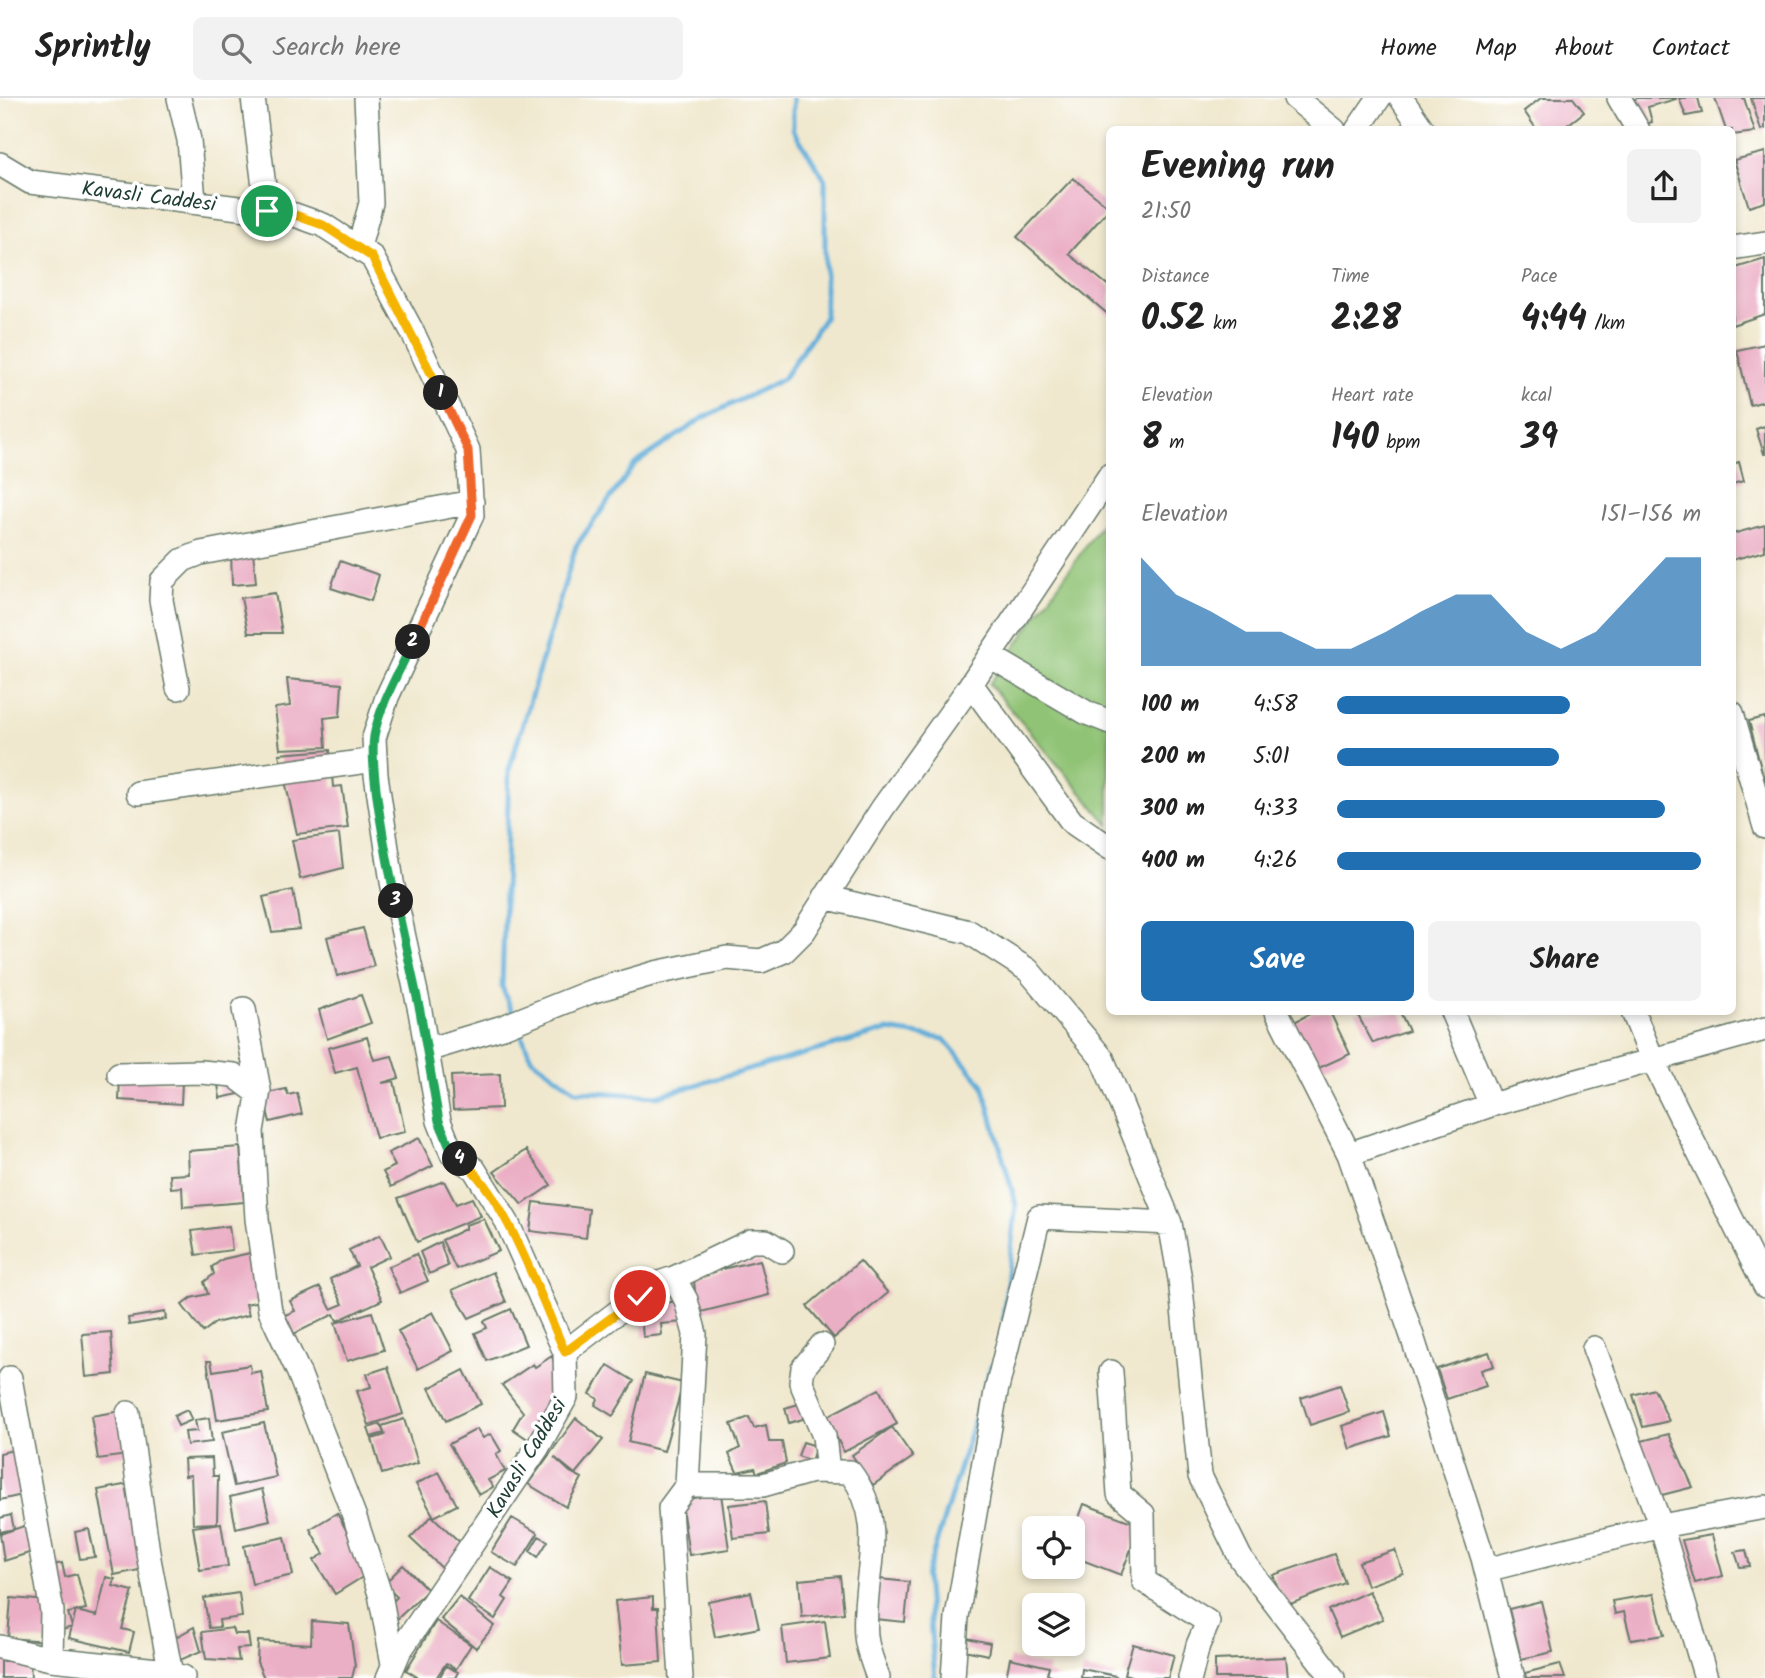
<!DOCTYPE html>
<meta charset="utf-8">
<style>
body{margin:0;font-family:Kalam,sans-serif;background:#f2f2f2;color:#222;height:100vh;display:flex;flex-direction:column;font-size:26px;white-space:nowrap}
*{box-sizing:border-box;margin:0}
p{font-size:23px;color:#767676}
.icon{flex:none;width:38px;height:38px;fill:none;stroke:currentColor;stroke-width:2;stroke-linecap:round;stroke-linejoin:round}
.map{position:relative;flex:1;overflow:hidden}
.details{position:absolute;left:1106px;top:28px;width:630px;height:889px;display:flex;flex-direction:column;background:#fff;border-radius:10px;box-shadow:0 4px 10px #0003}
.details>*{flex:none}
.buttons{position:absolute;left:1022px;top:1418px;display:grid;gap:14px}
.buttons a{display:grid;place-items:center;width:63px;height:63px;border-radius:10px;background:#fff;box-shadow:0 4px 10px #0003;font-size:35px}
.pin{position:absolute;display:grid;place-items:center;width:60px;height:60px;color:#fff;margin:-30px;border:4px solid #fff;border-radius:50%;box-shadow:0 2px 7px #0007}
.km{position:absolute;width:35px;height:35px;margin:-18px;border-radius:50%;background:#222;color:#fff;font-size:19px;line-height:35px;text-align:center}
.round{display:grid;place-items:center;flex:none;width:74px;height:74px;border-radius:10px;background:#f2f2f2}
.head{display:flex;align-items:center;justify-content:space-between;height:119px;padding:0 35px}
h1{font-size:38px;font-weight:600;line-height:52px}
.figures{display:grid;grid-template-columns:repeat(3,1fr);gap:10px;height:119px;padding:7px 35px}
.figures div{display:grid;align-content:center}
.figures b{font-size:35px;font-weight:600}
.figures small{font-size:19px;font-weight:400}
.figures p{font-size:19px}
.chart{height:196px;padding:14px 35px}
.chart p{display:flex;justify-content:space-between}
.chart svg{width:100%;height:126px;margin-top:7px;fill:#1f6fb2;opacity:.7}
.action{display:flex;gap:14px;margin-top:auto;padding:14px 35px}
.action a{flex:1;height:80px;border-radius:10px;background:#1f6fb2;color:#fff;font-size:28px;font-weight:600;line-height:80px;text-align:center}
.action a+a{background:#f2f2f2;color:#222}
ul{padding:0 35px;list-style:none;font-size:23px}
li{display:grid;grid-template-columns:112px 84px 1fr;align-items:center;height:52px}
li i{height:18px;border-radius:9px;background:#1f6fb2}
header{display:flex;align-items:center;gap:42px;box-sizing:border-box;height:98px;padding:0 35px;background:#fff;border-bottom:2px solid #e0e0e0}
header strong{font-size:33px}
nav{display:flex;gap:38px;margin-inline-start:auto;font-size:24px}
.search{width:490px;height:63px;background:#f2f2f2;display:flex;align-items:center;gap:18px;box-sizing:border-box;padding:0 24px;border-radius:10px;color:#767676;font-size:26px}
.map>svg:first-child{display:block}
.green{fill:#90c374;stroke:#588054;stroke-width:2}
.lines{fill:none;stroke-linecap:round;stroke-linejoin:round}
.stream{stroke:#60add9;stroke-width:5}
.building{fill:#ebafc5}
.minor-casing{stroke:#68796a;stroke-width:26}
.minor{stroke:#fff;stroke-width:23}
.split-1-casing{stroke:#fff;stroke-width:14}
.split-2-casing{stroke:#fff;stroke-width:14}
.split-3-casing{stroke:#fff;stroke-width:14}
.split-4-casing{stroke:#fff;stroke-width:14}
.split-5-casing{stroke:#fff;stroke-width:14}
.split-1{stroke:#f5b400;stroke-width:9}
.split-2{stroke:#f0652b;stroke-width:9}
.split-3{stroke:#22a559;stroke-width:9}
.split-4{stroke:#22a559;stroke-width:9}
.split-5{stroke:#f5b400;stroke-width:9}
.labels{text-anchor:middle;stroke-width:7;stroke-linejoin:round;paint-order:stroke}
.street-label{font-size:21px;fill:#1f3d34;stroke:#fff}
</style>
<header>
<strong>Sprintly</strong>
<div class="search"><svg class="icon" aria-label="search" viewBox="0 0 24 24"><circle cx="10" cy="10" r="6"/><path d="M15 15l6 6"/></svg>Search here</div>
<nav><a>Home</a><a>Map</a><a>About</a><a>Contact</a></nav>
</header>
<div class="map">
<svg width="1765" height="1580" viewBox="0 0 1765 1580">
<rect width="100%" height="100%" fill="#fff"/>
<filter id="ink" filterUnits="userSpaceOnUse"><feTurbulence type="fractalNoise" baseFrequency=".0143" numOctaves="2"/><feDisplacementMap in="SourceGraphic" scale="14" xChannelSelector="R" yChannelSelector="G"/><feConvolveMatrix kernelMatrix="1 2 1 2 8 2 1 2 1" color-interpolation-filters="sRGB"/></filter>
<filter id="wash" filterUnits="userSpaceOnUse"><feTurbulence type="fractalNoise" baseFrequency=".00686" numOctaves="4" result="noise"/><feDisplacementMap in="SourceGraphic" scale="28" xChannelSelector="R" yChannelSelector="G"/><feGaussianBlur stdDeviation="1.57" result="paint"/><feColorMatrix in="noise" values="0 0 0 0 0 0 0 0 0 0 0 0 0 0 0 0 0 1.4 0 .05"/><feComposite in="paint" operator="in"/></filter>
<g filter="url(#wash)">
<rect width="100%" height="100%" fill="#f0e8ce"/>
<path class="green" d="M1109,415V727L989,586Z"/>
<g class="lines">
<path class="stream" d="M515,920L502,889L509,672L576,448L635,366L703,320L783,281L825,219V82L793,31V0
M518,929L531,960L576,993L657,998L888,932L944,941L983,987L1016,1107L1003,1221
M935,1580L926,1479L991,1268"/>
</g>
<g id="blocks">
<path class="building" d="M1541,0H1573L1584,14L1561,32H1537L1524,13Z
M1638,0H1676V1L1648,9L1652,24L1642,27L1631,2Z
M1679,0H1698L1702,15L1686,18Z
M1715,0H1744L1755,34L1732,37V32H1726Z
M1751,0H1765V31L1761,32Z
M1765,54V104L1749,109L1734,62Z
M1073,80L1110,110L1069,156L1110,189V218L1017,139Z
M1765,161V216L1732,227V171Z
M1765,246V303L1750,307L1737,252Z
M1765,328V356H1764L1756,331Z
M1739,364L1744,383L1732,386V366Z
M1765,427V453L1732,462V436Z
M231,453H253L256,485L232,487Z
M340,463L379,477L371,503L331,490Z
M275,495L282,535H248L241,500Z
M287,581L342,586L340,618L324,620L326,649L280,651L275,610L290,608Z
M1765,619V682H1764L1749,623Z
M330,652L333,689L342,688L348,730L297,736L279,656Z
M339,736L343,770L300,781L292,742Z
M293,792L300,831L272,834L263,799Z
M363,830L374,868L337,878L327,839Z
M361,897L371,925L327,941L319,912Z
M1313,914H1330L1350,956L1310,974L1287,928Z
M1356,914H1400L1409,933L1373,945Z
M367,939L374,962L392,958L399,980L382,985L394,983L405,1034L376,1040L357,969L335,975L328,950Z
M500,976L501,1010L453,1012L451,978Z
M120,980L182,984L181,1006L119,1002Z
M236,983L239,996L220,1000L218,986Z
M286,991L288,997L297,995L302,1016L270,1024L263,996Z
M419,1040L433,1068L391,1089L383,1074L395,1068L388,1055Z
M240,1049L244,1104L183,1109L182,1089L171,1090L170,1077L189,1076L188,1053Z
M526,1052L551,1087L522,1107L494,1074Z
M444,1083L456,1106L472,1100L481,1118L417,1144L398,1100Z
M534,1104L589,1111L586,1140L530,1133Z
M484,1121L499,1153L456,1171L442,1142L465,1131V1127Z
M229,1128L232,1152L196,1157L192,1133Z
M380,1137L390,1158L367,1169L382,1202L337,1223L334,1216L294,1236L285,1217L295,1213L290,1203L320,1189L331,1211L343,1206L330,1181L357,1168L349,1152Z
M440,1144L448,1168L429,1176L420,1154Z
M250,1155L269,1201L246,1206L249,1217L215,1225L203,1234L182,1207L191,1200L208,1196L204,1184L214,1176L212,1169L223,1161Z
M416,1156L428,1183L400,1195L388,1169Z
M760,1162L769,1197L697,1215L694,1182L714,1173Z
M860,1163L888,1195L834,1240L807,1208Z
M493,1174L506,1204L469,1220L452,1192Z
M681,1203L683,1224L661,1226L662,1237L643,1239L640,1207Z
M511,1211L526,1247L487,1263L475,1235L487,1230L484,1223Z
M165,1214L166,1221L129,1227L128,1220Z
M372,1214L384,1252L347,1263L335,1225Z
M433,1214L453,1253L418,1271L398,1233Z
M111,1234L114,1276L86,1279L82,1236Z
M1489,1254L1494,1268L1481,1272L1486,1288L1447,1301L1437,1271Z
M552,1258L560,1286L548,1313L534,1324L539,1326L529,1342L513,1331L523,1314L502,1287L533,1266L535,1269Z
M207,1263H211L213,1273L250,1267L251,1275L261,1273L268,1314L217,1322Z
M608,1267L634,1283L613,1318L595,1307L598,1301L590,1296Z
M388,1269L403,1316L369,1327L357,1293L371,1289L367,1276Z
M464,1272L481,1306L446,1323L429,1290Z
M645,1276L683,1285L664,1353L628,1344Z
M1340,1287L1349,1314L1310,1327L1301,1300Z
M879,1291L897,1326L844,1354L826,1319Z
M1654,1291L1669,1323L1643,1329L1633,1297Z
M802,1305L806,1320L789,1325L785,1310Z
M187,1312L192,1322L178,1328L174,1318Z
M121,1313L128,1357L98,1361L91,1318Z
M1384,1314L1391,1338L1350,1351L1342,1328Z
M749,1319L754,1330L766,1327L769,1344H782L786,1365L757,1375L755,1370L737,1374L729,1356L740,1350L731,1326Z
M209,1320L212,1344L187,1347L185,1334L197,1333L195,1322Z
M576,1320L603,1342L575,1376L554,1359L570,1374L582,1380L566,1409L528,1386Z
M404,1321L418,1365L382,1376L372,1341L385,1337L382,1328Z
M264,1325L276,1379L234,1388L222,1334Z
M380,1326L384,1335L371,1339L368,1330Z
M892,1329L913,1359L873,1387L852,1357Z
M477,1331L483,1340L491,1336L501,1353L496,1356L505,1373L488,1382L493,1389L479,1397L449,1346Z
M1669,1336L1693,1389L1654,1399L1634,1345Z
M803,1344L816,1348L811,1363L798,1358Z
M18,1351L27,1396L0,1402V1355Z
M212,1360L213,1378H218L217,1425L193,1426L191,1377L185,1378L184,1361Z
M439,1374L457,1407L434,1419L416,1386Z
M129,1386L144,1471L114,1477L98,1392Z
M262,1391L270,1422L236,1430L230,1399Z
M721,1396L729,1451L689,1457L681,1402Z
M765,1403L769,1436L733,1440L729,1407Z
M1084,1406L1140,1427L1121,1477L1074,1459L1083,1434L1075,1431Z
M337,1415L369,1475L335,1496L314,1462L324,1456L310,1431Z
M11,1417L14,1431L0,1434V1420Z
M432,1418L466,1450L444,1472L410,1440Z
M512,1420L538,1435L517,1469L491,1454Z
M221,1425L228,1468L200,1472L193,1429Z
M27,1427L35,1453L4,1463L0,1436Z
M89,1431L95,1459L80,1461L75,1434Z
M1712,1437L1723,1478L1695,1485L1682,1442Z
M539,1438L548,1443L538,1459L530,1453Z
M285,1439L293,1477L252,1486L244,1448Z
M1395,1452L1403,1475L1367,1488L1359,1464Z
M1746,1452L1750,1468L1740,1469L1735,1454Z
M1334,1456L1345,1485L1285,1508L1273,1477Z
M62,1465L65,1479L77,1476L86,1511L68,1515L72,1529L62,1532L46,1469Z
M403,1467L428,1492L395,1523L386,1511L397,1499L384,1486Z
M490,1469L513,1484L503,1499L507,1502L495,1521L468,1503Z
M840,1478L844,1515L802,1519L799,1482Z
M106,1479L115,1481L113,1488L133,1493L122,1531L134,1534L129,1554L69,1540L76,1513L97,1518Z
M879,1481L909,1484L905,1524L875,1521Z
M1369,1493L1383,1521L1340,1539L1328,1512Z
M751,1494L759,1530L715,1539L708,1503Z
M239,1495L242,1519L219,1522L220,1529L209,1530L204,1500Z
M1654,1496L1664,1537L1631,1542L1624,1514L1615,1516L1612,1503Z
M459,1499L494,1528L476,1550L441,1521Z
M653,1499V1510H658L661,1564L622,1567L615,1503Z
M11,1500L49,1503L46,1543L8,1540Z
M1541,1503L1553,1554L1521,1561L1509,1511Z
M312,1523L349,1526L355,1568L352,1580H264L257,1564L258,1543L311,1546Z
M436,1523L471,1547L456,1571L446,1565L436,1580H419L406,1572Z
M825,1523L830,1560L786,1565L782,1529Z
M194,1529L201,1553L178,1563L171,1542Z
M232,1530L234,1536H248L250,1550L237,1551L239,1563L206,1561L202,1534Z
M967,1540L990,1545L988,1557L964,1552Z
M1133,1546L1174,1557L1168,1580H1138L1124,1576Z
M1286,1559L1288,1580H1215V1562Z
M1010,1560L1049,1569L1047,1576L1061,1580H1006Z
M1,1563H30L31,1580H1Z
M1560,1566L1565,1580H1526L1525,1575Z
M446,1568L458,1574L455,1580H439Z
M1082,1571L1116,1578L1115,1580H1081Z"/>
</g>
</g>
<g filter="url(#ink)">
<use href="#blocks" fill-opacity="0" stroke="#68796a" stroke-width="2"/>
<g class="lines">
<defs>
<path id="minor" d="M179,0L189,42L194,103
M253,0L267,113
M1295,0L1334,32
M1401,0L1423,32
M1619,0L1638,32
M1357,32L1379,0
M0,66L30,84L295,117L323,127L372,159L413,235L468,352L472,417L387,599L374,640L376,677L392,784L420,913L439,1023L452,1056L474,1071L507,1124L565,1254L566,1299L538,1349L399,1554L388,1580
M359,149L371,105L366,0
M1732,150L1765,145
M990,558L1087,615L1110,624
M971,586L1072,724L1110,750
M178,590L161,502L162,483L183,462L201,455L472,404
M1732,615L1765,729
M138,695L375,662
M825,799L969,834L1028,872L1102,960L1170,1125L1180,1181L1200,1378L1241,1461L1333,1580
M244,911L259,992L252,1033L257,1121L270,1213L299,1275L355,1420L380,1496L393,1566
M1277,914L1349,1056L1412,1238L1483,1460L1513,1580
M1452,914L1491,1007
M1633,914L1653,963L1765,1188
M427,952L503,929L590,894L655,875L727,860L761,863L784,853L804,833L882,711L965,595L1110,377
M119,976L201,974L234,977L258,995
M1349,1056L1491,1007L1765,931
M674,1180L751,1143H766L782,1153
M822,1247L803,1270L801,1284L824,1338L828,1373
M1594,1250L1661,1428L1706,1580
M565,1254L653,1187L674,1180L686,1202L695,1236L687,1387
M1111,1274L1119,1396L1143,1416L1144,1483L1208,1524L1198,1547L1190,1580
M10,1280L52,1513L51,1561
M128,1315L149,1461L171,1576
M1486,1472L1661,1428L1765,1409
M0,1549L51,1561L158,1572L183,1579
M681,1580L670,1410L687,1387H763L812,1373L850,1374C891,1428 861,1477 866,1538C867,1552 874,1567 878,1580
M953,1580L957,1519L996,1294L1039,1119L1170,1125"/>
</defs>
<use href="#minor" class="minor-casing"/>
<use href="#minor" class="minor"/>
</g>
</g>
<g class="lines" filter="url(#ink)">
<defs>
<path id="split-1" d="M267,113L295,117L323,127L372,159L441,295"/>
<path id="split-2" d="M413,544L472,417L468,352L441,295"/>
<path id="split-3" d="M396,803C388,768 369,671 374,638C380,606 399,574 413,544"/>
<path id="split-4" d="M396,803L420,913L439,1023L453,1056L460,1061"/>
<path id="split-5" d="M460,1061C505,1095 541,1201 565,1254L640,1198"/>
</defs>
<use href="#split-1" class="split-1-casing"/>
<use href="#split-2" class="split-2-casing"/>
<use href="#split-3" class="split-3-casing"/>
<use href="#split-4" class="split-4-casing"/>
<use href="#split-5" class="split-5-casing"/>
<use href="#split-1" class="split-1"/>
<use href="#split-2" class="split-2"/>
<use href="#split-3" class="split-3"/>
<use href="#split-4" class="split-4"/>
<use href="#split-5" class="split-5"/>
</g>
<g class="labels">
<g class="street-label">
<text transform="translate(149 98) rotate(7)" y="7">Kavasli Caddesi</text>
<text transform="translate(526 1360) rotate(-59)" y="7">Kavasli Caddesi</text>
</g>
</g>
</svg>
<div class="buttons">
<a><svg class="icon" aria-label="locate" viewBox="0 0 24 24"><circle cx="12" cy="12" r="6"/><path d="M12 2v4M12 18v4M2 12h4M18 12h4"/></svg></a>
<a><svg class="icon" aria-label="layers" viewBox="0 0 24 24"><path d="M12 4l9 5-9 5-9-5zM3 14l9 5 9-5"/></svg></a>
</div>
<div class="pin" style="left:267px;top:113px;background:#1e9e55"><svg class="icon" aria-label="arrive" viewBox="0 0 24 24"><path d="M6 21V4h12l-3 4 3 4H6"/></svg></div>
<div class="pin" style="left:640px;top:1198px;background:#d93025"><svg class="icon" aria-label="check" viewBox="0 0 24 24"><path d="M5 12l5 5 9-10"/></svg></div>
<b class="km" style="left:441px;top:295px">1</b>
<b class="km" style="left:413px;top:544px">2</b>
<b class="km" style="left:396px;top:803px">3</b>
<b class="km" style="left:460px;top:1061px">4</b>
<section class="details">
<div class="head"><div><h1>Evening run</h1><p>21:50</p></div><a class="round"><svg class="icon" aria-label="share" viewBox="0 0 24 24"><path d="M12 15V3M7 8l5-5 5 5M5 13v7h14v-7"/></svg></a></div>
<div class="figures">
<div><p>Distance</p><b>0.52<small> km</small></b></div>
<div><p>Time</p><b>2:28</b></div>
<div><p>Pace</p><b>4:44<small> /km</small></b></div>
</div>
<div class="figures">
<div><p>Elevation</p><b>8<small> m</small></b></div>
<div><p>Heart rate</p><b>140<small> bpm</small></b></div>
<div><p>kcal</p><b>39</b></div>
</div>
<div class="chart"><p><span>Elevation</span>151–156 m</p>
<svg viewBox="0 0 160 44" preserveAspectRatio="none"><path d="M0 44V6L10 19L20 25L30 32L40 32L50 38L60 38L70 32L80 25L90 19L100 19L110 32L120 38L130 32L140 19L150 6L160 6V44z"/></svg>
</div>
<ul>
<li><b>100 m</b>4:58<i style="width:64%"></i></li>
<li><b>200 m</b>5:01<i style="width:61%"></i></li>
<li><b>300 m</b>4:33<i style="width:90%"></i></li>
<li><b>400 m</b>4:26<i style="width:100%"></i></li>
</ul>
<div class="action"><a>Save</a><a>Share</a></div>
</section>
</div>
